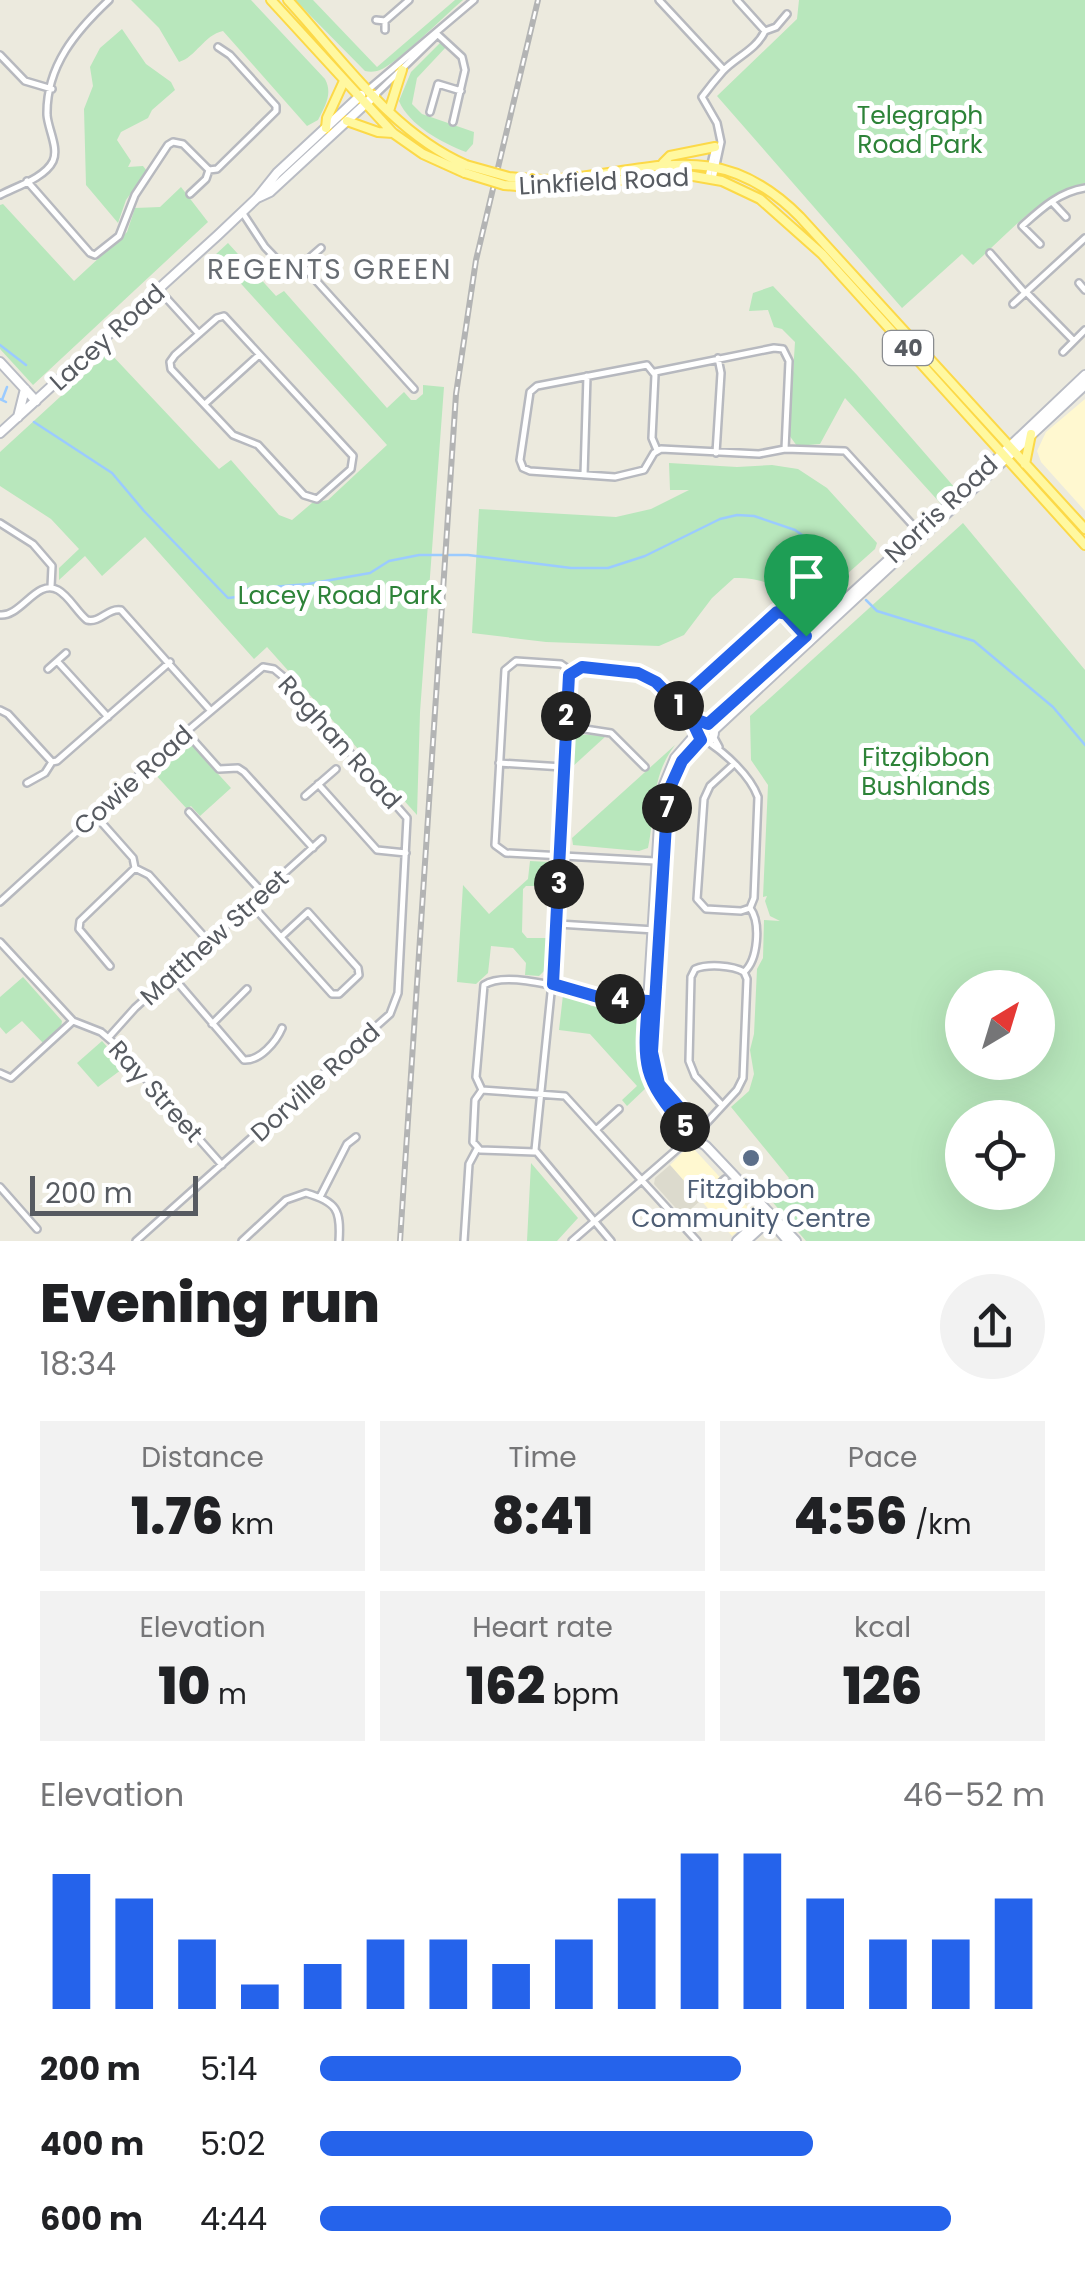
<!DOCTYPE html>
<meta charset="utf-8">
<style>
body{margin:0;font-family:Poppins,sans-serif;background:#f2f2f2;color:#202124;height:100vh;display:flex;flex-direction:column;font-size:38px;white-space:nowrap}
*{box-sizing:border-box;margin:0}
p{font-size:32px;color:#757577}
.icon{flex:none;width:55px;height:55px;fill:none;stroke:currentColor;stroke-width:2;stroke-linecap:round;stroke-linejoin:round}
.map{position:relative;height:1241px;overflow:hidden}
.side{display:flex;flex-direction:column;background:#fff;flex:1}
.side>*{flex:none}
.needle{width:65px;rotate:38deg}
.tools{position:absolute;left:945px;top:970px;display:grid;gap:20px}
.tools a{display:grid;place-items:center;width:110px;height:110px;border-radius:50%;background:#fff;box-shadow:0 10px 40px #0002;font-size:50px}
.scale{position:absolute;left:30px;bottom:25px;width:168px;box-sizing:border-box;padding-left:10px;border:5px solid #575b61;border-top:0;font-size:28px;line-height:35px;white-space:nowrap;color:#575b61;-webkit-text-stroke:8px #fff;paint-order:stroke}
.pin{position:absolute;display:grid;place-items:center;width:85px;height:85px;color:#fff;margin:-102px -42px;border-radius:50% 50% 50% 0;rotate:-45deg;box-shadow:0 0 10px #0007}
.pin .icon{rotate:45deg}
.km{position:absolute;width:50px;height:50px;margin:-25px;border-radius:50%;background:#222;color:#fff;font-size:28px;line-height:50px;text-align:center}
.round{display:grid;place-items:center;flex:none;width:105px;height:105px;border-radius:52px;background:#f2f2f2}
.overview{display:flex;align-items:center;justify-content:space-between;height:170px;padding:0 40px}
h1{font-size:55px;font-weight:800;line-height:75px}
.figures{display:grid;grid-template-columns:repeat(3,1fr);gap:15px;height:170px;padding:10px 40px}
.figures div{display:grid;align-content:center;border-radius:0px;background:#f2f2f2;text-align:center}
.figures b{font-size:50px;font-weight:800}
.figures small{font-size:28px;font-weight:400}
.figures p{font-size:28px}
.chart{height:280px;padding:20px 40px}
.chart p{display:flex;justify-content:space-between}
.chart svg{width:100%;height:180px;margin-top:10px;stroke:#2563eb;stroke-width:6}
ul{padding:0 40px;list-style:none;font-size:32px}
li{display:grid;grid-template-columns:160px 120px 1fr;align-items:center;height:75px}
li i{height:25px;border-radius:12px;background:#2563eb}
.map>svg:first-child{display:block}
.commercial{fill:#fff8d0}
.education{fill:#dcdacd}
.green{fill:#b8e7bc;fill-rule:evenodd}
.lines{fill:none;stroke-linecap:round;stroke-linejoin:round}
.stream{stroke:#9bcbff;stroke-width:2.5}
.street-casing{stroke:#b7b9bf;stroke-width:10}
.secondary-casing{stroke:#b9bcc4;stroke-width:12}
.primary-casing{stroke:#fcd948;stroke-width:12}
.street{stroke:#fff;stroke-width:5}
.secondary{stroke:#fff;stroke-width:8}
.primary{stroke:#fff8a0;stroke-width:8}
.rail-casing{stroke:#b3b4b4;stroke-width:6}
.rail{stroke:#fff;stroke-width:2.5;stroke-dasharray:8;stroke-linecap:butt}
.primary-bridge-casing{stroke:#fcd948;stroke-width:12;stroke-linecap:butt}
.primary-bridge{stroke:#fff8a0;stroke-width:8}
.route-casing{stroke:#fff;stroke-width:20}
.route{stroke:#2563eb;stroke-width:12}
.service-dot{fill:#5c6f8a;stroke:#fff;stroke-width:4}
.labels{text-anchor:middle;stroke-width:10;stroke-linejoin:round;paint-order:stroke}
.shield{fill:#fff;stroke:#898c90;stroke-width:2.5}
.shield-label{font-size:22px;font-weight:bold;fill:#575b61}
.park-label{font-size:25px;fill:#2d8338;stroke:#fff}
.street-label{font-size:25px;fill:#575b61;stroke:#fff}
.service-label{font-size:25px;fill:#4e5e75;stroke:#fff}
.neighbourhood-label{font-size:28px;letter-spacing:2.5px;fill:#686d73;stroke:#fff}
</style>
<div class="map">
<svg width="1085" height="1241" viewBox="0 0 1085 1241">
<rect width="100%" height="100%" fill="#eceade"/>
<path class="commercial" d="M1085,399V511L1041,462L1037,451L1046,432Z
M687,1148H693L751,1211L752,1218L732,1236L670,1165Z"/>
<path class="education" d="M670,1165L701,1200L683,1216L654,1184L655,1178Z"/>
<path class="green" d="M131,0H251L325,79C333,94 325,106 318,120L307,126L223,31C204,35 196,57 179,62L159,28Z
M295,0H313L377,67L455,0H463C445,15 398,63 380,70C375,72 370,72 365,71Z
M799,0H1085V183C1039,195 1008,234 973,265L962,254L902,308L717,96L797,19Z
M122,29L146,64L171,82L175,90L152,110L148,118L121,132L117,140L131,161L128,167L143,166L147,171L126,200L118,223L86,185L84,109L93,86L90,67L100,48Z
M441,42L447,46L417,78L412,104L422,114L474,132L473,144L466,152C442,143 409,125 399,101L411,72Z
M181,187L208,222L33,385L0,349V205L3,204L74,281L127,232L135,208L160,207Z
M228,243L276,296L284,291L387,408L404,392L411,400H416L423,394V385L444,387L420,712L417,815L267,647L254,659L145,537L102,576L85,556L59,580V568L79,549L51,519L0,486V452L109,352L219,469L231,460L279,515L292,520L312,503L328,500L387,445L215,255Z
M773,286L857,375L955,488L941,504L845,398L820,444L797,446L789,435L795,342L782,329L774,327L768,310L749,311L753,293Z
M669,463L737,467L772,465L798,469L827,488L877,543L875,549L808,609C796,608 797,604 788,596C772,582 754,577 734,578L712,598L684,635L659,646L546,642L472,633L479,509L616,517L651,509L689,490H670Z
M963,523L1085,670V1241H806L758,1185L760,1179L778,1193L789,1178L731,1107L749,1091L754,1074L750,1050L754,1034L757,969L763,958L764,920L780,921L770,916L765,901L767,896L763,897L768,785L751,760L750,716ZM962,988H1038V1062H962ZM962,1118H1038V1192H962Z
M574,734L606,736L571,768Z
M189,742L231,788L200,816L191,806L187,809L154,773Z
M675,745C650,778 656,810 648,848L639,851L573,845L572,838Z
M530,861L550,862L549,886H526L523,889L522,932L527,938H547L545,970L539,976L525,975L526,963L513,948L491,946L488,973L476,984L457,982L463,885L489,914L528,879Z
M23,977L62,1021L61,1027L43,1043L22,1021L6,1034L0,1027V997Z
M563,995L581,999L591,1006L639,1010L637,1059L647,1087L627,1106L622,1100L637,1086L590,1034L559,1030Z
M102,1041L125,1067L98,1087L77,1063Z
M531,1163L578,1218L557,1241H527Z"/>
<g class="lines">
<path class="stream" d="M0,345L26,365
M0,399L6,402
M2,400L7,387
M34,422L112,473L144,511L228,598L237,597L248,589L308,584L370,573L389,561L419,555H468L571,568H608L645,556L720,519L737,515L754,516L795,530L821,548L847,580
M866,600L877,611L974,641L1053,707L1085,745"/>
<defs>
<path id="street" d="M659,0L724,70
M737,0L765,31
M376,20L385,21V30
M385,21L409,0
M436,33L462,57L465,70L453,122
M0,55L25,81L52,89
M369,89L474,0
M375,95L437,35
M430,112L438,84L461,91
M708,177L715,147
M713,179L721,142L717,123L702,97C708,89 716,79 723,71C736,57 756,50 765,31L776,27L787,14
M27,181L90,253L95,255L119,236L135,195L168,145L173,142L183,144L209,170
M190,194L206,179L209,170L217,169L276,111V106L230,55L218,47
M0,195C15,187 45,178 53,161C59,148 48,129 47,115C46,66 76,31 109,0
M1052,202L1066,217
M242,212L265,247L288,271L298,268L321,248
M1040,244L1022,226C1041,209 1059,192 1085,188
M990,253L1025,293
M302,265L414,389
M1079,283L1085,290
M159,290L199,334
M1026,292L1074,341L1085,330
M1013,304L1085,238
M224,316L353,456L351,469L317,499L304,495L258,445L233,435L171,369L170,362L175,355L217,318Z
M1063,352L1074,341
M655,372L774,348L783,349L789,361L785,449L845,451L918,531
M206,403L259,355
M657,450L652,438L655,375L647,365L537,386L530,392L520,460L523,468L530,471L615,477L644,470L654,453L661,449L759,454L785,449
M716,453L721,373L718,358
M584,475L587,376
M0,523L33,544L52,566L51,587
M0,615C21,617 37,578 58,590C69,596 77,612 87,620C101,623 107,608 121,610L211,711
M57,661L108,717
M48,669L66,653
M571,671L561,664L516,661L505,670L495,845L506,853L655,861
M677,703L777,612L786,614L806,635
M0,710L8,714L52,762L57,761L170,662
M565,726L611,733L645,767
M186,732L219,769L238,768L244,772L313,848
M713,736L719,747
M707,741C726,754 750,775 758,797L754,898L750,908
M499,763L563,767
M734,764L710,786L704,799L697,899L706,909L741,911L750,908
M27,783L45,773L52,762
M318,784L377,850L406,853
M305,796L336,769
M189,812L263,893
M94,814L133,858L135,868L149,875L209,942
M0,902L186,732L263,667L274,669L286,679L407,818L398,993L390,1014L136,1241
M251,904L332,994H339L359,975L358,968L308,912L281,937
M558,924L655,930
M0,942L73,1021L101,1032L114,1043L222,1165
M110,966L79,929L80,921L135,868
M744,972C758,960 761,923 750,908
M172,976L244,1060C260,1061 276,1042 282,1028
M212,1024L247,989
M109,1037L135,1008L322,839
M0,1073L11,1078L73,1021
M482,1090L565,1096L697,1241
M722,1105L695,1076L689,1061L691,977L695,969C707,964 732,965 744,972
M701,1129L737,1090L743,1078L747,979L744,972
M596,1130L619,1109
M678,1143L685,1132
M535,1152L480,1150L473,1142L475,1100L482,1090L476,1077L484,985C508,969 574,992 601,997C616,1000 633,1000 649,1001
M0,1187L37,1229
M320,1197L347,1144L356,1137
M705,1197L725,1179
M242,1241L286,1200L306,1193C337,1202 341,1210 339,1241
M464,1241L469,1164L477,1149
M572,1241L690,1138
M611,1241L535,1150L558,924V838L569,675C578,665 586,667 599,668C654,672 665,685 697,729"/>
<path id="secondary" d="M257,198L270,192L375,95
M0,362L36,401
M18,417L25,389
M0,433L218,235L257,198L277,173L361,95
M696 732a9 9 0 1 1 18 0a9 9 0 1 1-18 0Z
M708,724L928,524L1085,375
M713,731L1085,385
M692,1122C666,1099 651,1075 652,1040L668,791L681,761L701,741
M685 1130a8 8 0 1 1 16 0a8 8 0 1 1-16 0Z
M685,1128L655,1090L645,1051L661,792L675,758L696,734
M694,1138L706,1146L796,1241
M765,1214L788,1241
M737,1241L767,1214
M746,1241L770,1219"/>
<path id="primary" d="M271,0L393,133L423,154L465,173
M288,0C342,59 392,133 466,165
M389,111L402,70
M347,121L378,132L393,133
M326,128L327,118L344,81
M663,163L670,156L715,147
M542,180C644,177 714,130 800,217L1085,529
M540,188L682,174L722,181L760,199L822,254L1085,545
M1025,464L1031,434"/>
</defs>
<use href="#street" class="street-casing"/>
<use href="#secondary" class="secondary-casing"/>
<use href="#primary" class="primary-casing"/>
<use href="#street" class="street"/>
<use href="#secondary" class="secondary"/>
<use href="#primary" class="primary"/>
<defs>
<path id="rail" d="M400,1241L456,394L476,260L538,0"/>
</defs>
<use href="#rail" class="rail-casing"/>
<use href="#rail" class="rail"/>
<defs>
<path id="primary-bridge" d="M466,165L509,177L542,180
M465,173L504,185L540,188"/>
</defs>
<use href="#primary-bridge" class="primary-bridge-casing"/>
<use href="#primary-bridge" class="primary-bridge"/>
</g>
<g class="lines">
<defs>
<path id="route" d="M806,636L708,724L690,717L656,682L638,673L582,667L569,675L553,984L598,997L648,1001C643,1066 642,1077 685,1128L692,1122L659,1084L652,1052L668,792L682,761L701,740L690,717L677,703L777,612L786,614L806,636"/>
</defs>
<use href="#route" class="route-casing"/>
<use href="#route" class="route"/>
</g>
<circle class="service-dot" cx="751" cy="1158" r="10"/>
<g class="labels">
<rect class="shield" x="883" y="331" width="50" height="34" rx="8"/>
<g class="shield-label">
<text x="908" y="356">40</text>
</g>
<g class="park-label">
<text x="920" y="124">Telegraph<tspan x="920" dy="29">Road Park</tspan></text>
<text x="340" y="604">Lacey Road Park</text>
<text x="926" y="766">Fitzgibbon<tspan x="926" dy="29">Bushlands</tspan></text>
</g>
<g class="street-label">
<text transform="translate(604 181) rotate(-3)" y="9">Linkfield Road</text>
<text transform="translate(107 337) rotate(-42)" y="9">Lacey Road</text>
<text transform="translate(941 509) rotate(-43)" y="9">Norris Road</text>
<text transform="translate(340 742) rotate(48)" y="9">Roghan Road</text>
<text transform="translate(133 780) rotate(-42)" y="9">Cowie Road</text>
<text transform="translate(214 937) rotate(-42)" y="9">Matthew Street</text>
<text transform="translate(315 1082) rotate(-42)" y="9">Dorville Road</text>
<text transform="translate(156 1091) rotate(48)" y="9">Ray Street</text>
</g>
<g class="service-label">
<text x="751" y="1198">Fitzgibbon<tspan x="751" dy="29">Community Centre</tspan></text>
</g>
<g class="neighbourhood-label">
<text x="330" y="279">REGENTS GREEN</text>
</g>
</g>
</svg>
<div class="tools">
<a><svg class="needle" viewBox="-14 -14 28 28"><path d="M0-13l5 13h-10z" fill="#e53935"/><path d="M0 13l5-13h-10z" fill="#757577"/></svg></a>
<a><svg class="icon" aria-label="locate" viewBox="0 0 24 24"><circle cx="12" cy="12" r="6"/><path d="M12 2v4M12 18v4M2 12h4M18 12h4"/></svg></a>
</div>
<div class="scale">200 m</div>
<div class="pin" style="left:806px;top:636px;background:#1e9e55"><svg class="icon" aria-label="arrive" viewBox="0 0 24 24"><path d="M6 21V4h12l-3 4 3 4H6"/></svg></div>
<b class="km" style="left:679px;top:706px">1</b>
<b class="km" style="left:566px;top:716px">2</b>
<b class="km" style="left:559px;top:884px">3</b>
<b class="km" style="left:620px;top:999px">4</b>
<b class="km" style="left:685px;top:1127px">5</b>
<b class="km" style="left:667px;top:808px">7</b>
</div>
<section class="side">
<div class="overview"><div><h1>Evening run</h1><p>18:34</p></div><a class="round"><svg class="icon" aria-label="share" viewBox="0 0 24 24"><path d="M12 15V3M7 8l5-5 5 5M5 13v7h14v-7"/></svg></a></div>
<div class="figures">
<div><p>Distance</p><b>1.76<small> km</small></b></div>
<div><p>Time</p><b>8:41</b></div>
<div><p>Pace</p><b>4:56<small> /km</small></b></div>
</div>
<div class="figures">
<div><p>Elevation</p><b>10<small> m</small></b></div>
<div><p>Heart rate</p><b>162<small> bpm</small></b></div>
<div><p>kcal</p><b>126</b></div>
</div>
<div class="chart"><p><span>Elevation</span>46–52 m</p>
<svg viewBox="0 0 160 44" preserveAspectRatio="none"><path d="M5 44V11M15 44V17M25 44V27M35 44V38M45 44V33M55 44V27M65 44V27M75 44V33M85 44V27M95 44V17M105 44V6M115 44V6M125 44V17M135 44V27M145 44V27M155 44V17"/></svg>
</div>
<ul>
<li><b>200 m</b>5:14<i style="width:58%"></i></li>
<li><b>400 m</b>5:02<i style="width:68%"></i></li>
<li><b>600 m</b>4:44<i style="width:87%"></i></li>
</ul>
</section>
